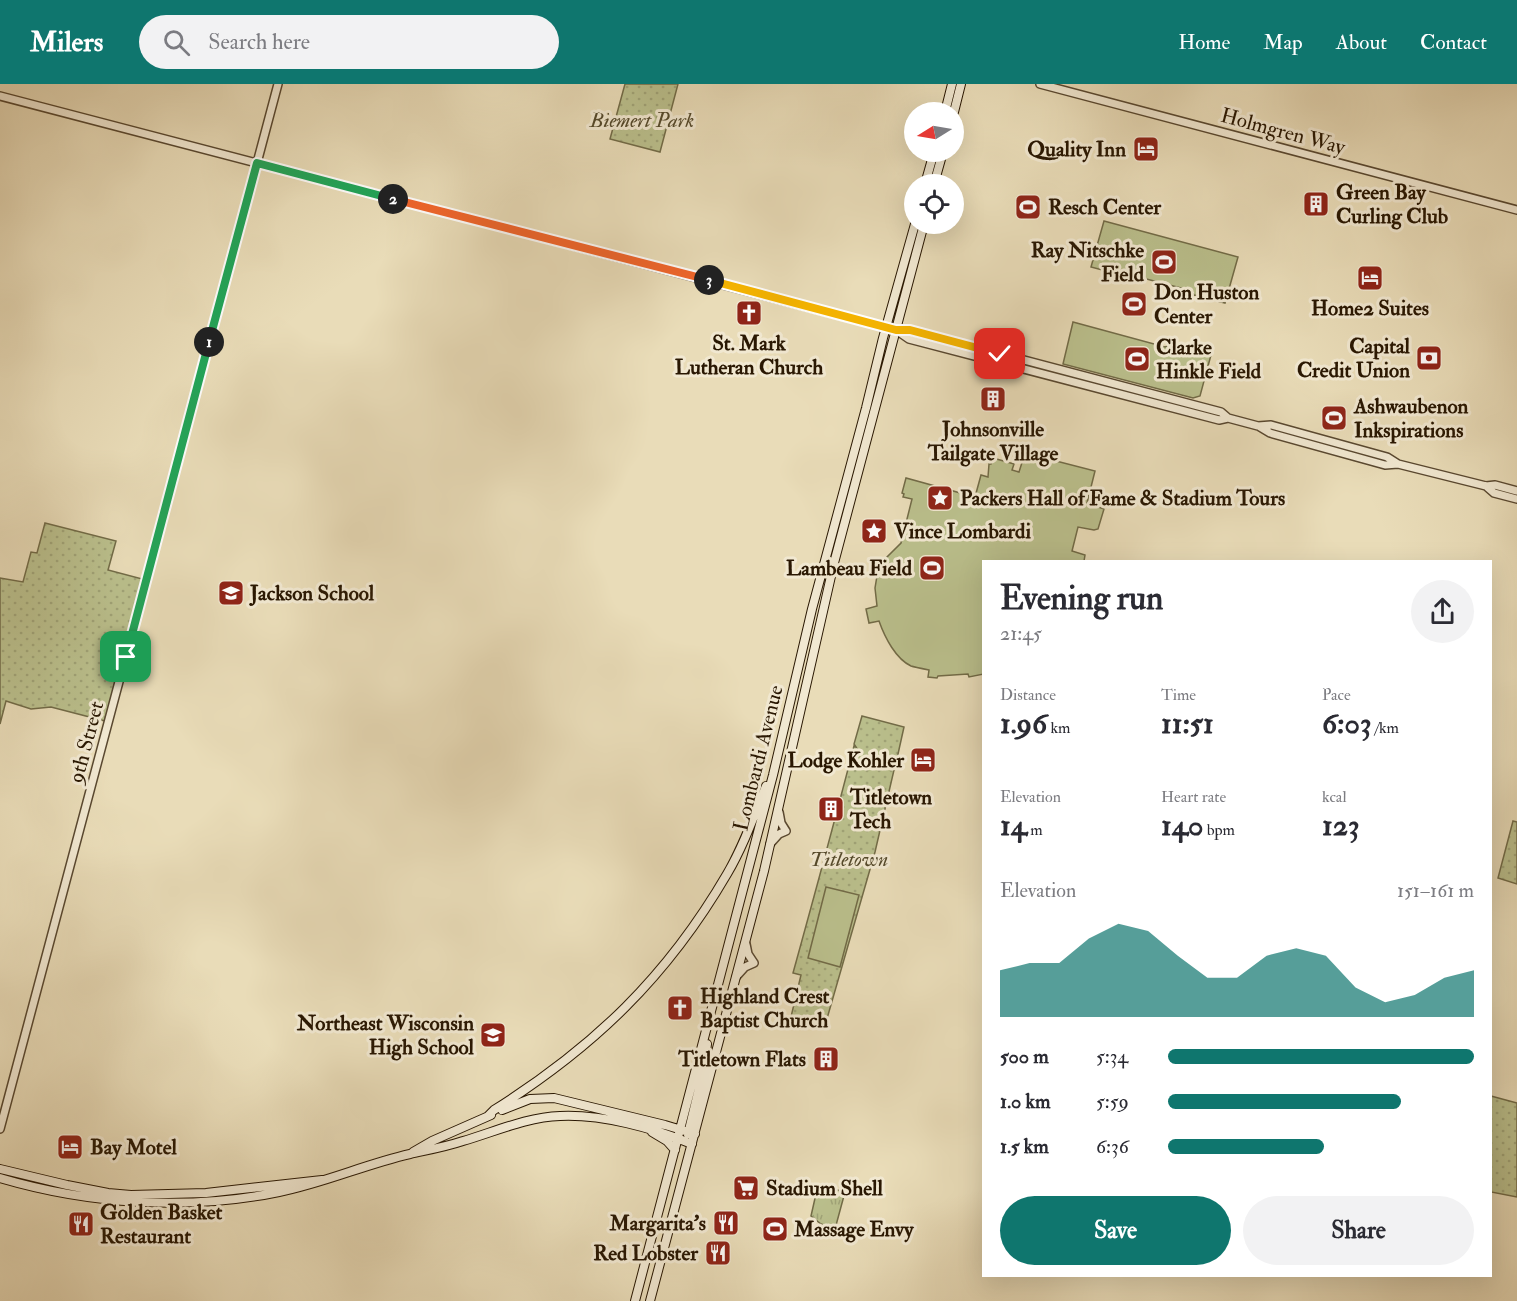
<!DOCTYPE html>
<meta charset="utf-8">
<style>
body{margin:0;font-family:"IM FELL Double Pica",serif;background:#f2f2f3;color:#2b2b33;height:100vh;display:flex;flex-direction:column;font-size:22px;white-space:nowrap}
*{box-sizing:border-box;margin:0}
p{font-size:20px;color:#7c7c81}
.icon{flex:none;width:33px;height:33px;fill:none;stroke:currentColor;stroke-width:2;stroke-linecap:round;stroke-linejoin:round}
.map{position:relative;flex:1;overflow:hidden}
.side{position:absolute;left:982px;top:476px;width:510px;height:717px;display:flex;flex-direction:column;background:#fff;border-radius:0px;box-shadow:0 6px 24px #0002}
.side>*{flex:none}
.needle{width:39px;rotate:259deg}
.buttons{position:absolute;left:904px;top:18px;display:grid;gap:12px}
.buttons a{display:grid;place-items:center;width:60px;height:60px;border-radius:50%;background:#fff;box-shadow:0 6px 24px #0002;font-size:30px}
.pin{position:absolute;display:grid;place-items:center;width:51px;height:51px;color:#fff;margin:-26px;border-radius:12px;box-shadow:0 3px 9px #0006}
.km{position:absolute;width:30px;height:30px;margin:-15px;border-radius:50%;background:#222;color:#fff;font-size:16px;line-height:30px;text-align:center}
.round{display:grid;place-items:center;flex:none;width:63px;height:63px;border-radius:32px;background:#f2f2f3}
.head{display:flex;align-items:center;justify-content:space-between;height:102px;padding:0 18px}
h1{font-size:33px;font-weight:700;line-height:45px}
.metrics{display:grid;grid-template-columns:repeat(3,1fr);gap:9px;height:102px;padding:6px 18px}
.metrics div{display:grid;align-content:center}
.metrics b{font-size:30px;font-weight:700}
.metrics small{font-size:16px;font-weight:400}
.metrics p{font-size:16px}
.chart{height:168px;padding:12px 18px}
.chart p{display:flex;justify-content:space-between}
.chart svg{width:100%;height:108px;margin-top:6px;fill:#0f766e;opacity:.7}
.primary-button{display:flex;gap:12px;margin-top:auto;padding:12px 18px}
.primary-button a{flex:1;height:69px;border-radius:36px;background:#0f766e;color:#fff;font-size:24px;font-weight:700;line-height:69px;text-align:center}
.primary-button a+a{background:#f2f2f3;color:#2b2b33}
ul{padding:0 18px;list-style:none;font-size:20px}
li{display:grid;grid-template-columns:96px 72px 1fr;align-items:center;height:45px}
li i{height:15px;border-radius:8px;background:#0f766e}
header{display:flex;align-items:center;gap:36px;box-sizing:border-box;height:84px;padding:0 30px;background:#0f766e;color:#fff}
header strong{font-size:28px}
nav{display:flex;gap:33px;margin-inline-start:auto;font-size:21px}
.search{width:420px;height:54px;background:#f2f2f3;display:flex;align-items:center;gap:15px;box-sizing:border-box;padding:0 21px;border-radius:33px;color:#7c7c81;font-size:22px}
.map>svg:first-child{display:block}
.grass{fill:url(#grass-tufts);stroke:#726b47;stroke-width:1.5}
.park{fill:url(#park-dots);stroke:#726b47;stroke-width:1.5}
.garden{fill:#babf8c;stroke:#726b47;stroke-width:1.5}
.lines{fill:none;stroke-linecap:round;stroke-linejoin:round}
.tertiary-casing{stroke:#594830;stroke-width:10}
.secondary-casing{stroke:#291702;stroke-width:10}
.tertiary{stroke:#f1e8d1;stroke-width:7}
.secondary{stroke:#f1e8d1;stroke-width:8}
.split-1-casing{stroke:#fff;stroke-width:12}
.split-2-casing{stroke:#fff;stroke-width:12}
.split-3-casing{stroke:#fff;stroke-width:12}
.split-4-casing{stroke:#fff;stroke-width:12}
.split-1{stroke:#22a559;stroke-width:8}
.split-2{stroke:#22a559;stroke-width:8}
.split-3{stroke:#f0652b;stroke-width:8}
.split-4{stroke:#f5b400;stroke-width:8}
.labels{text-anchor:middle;stroke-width:6;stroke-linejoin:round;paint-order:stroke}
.park-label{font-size:21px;font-style:italic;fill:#54492b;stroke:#f1e8d1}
.street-label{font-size:21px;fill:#291702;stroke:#f1e8d1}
.poi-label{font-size:21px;font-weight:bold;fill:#291702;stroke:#f1e8d1;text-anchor:start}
</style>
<header>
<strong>Milers</strong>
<div class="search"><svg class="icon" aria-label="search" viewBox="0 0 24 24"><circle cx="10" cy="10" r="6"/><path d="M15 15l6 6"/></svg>Search here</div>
<nav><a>Home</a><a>Map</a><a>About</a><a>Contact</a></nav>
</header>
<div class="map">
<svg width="1517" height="1217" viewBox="0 0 1517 1217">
<defs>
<pattern id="grass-tufts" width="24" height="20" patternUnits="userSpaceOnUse" patternTransform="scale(1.5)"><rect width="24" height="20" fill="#babf8c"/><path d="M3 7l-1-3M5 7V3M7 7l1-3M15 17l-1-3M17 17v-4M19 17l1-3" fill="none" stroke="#a0a377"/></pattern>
<pattern id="park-dots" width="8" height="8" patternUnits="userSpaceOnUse" patternTransform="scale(1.5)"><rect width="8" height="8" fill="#babf8c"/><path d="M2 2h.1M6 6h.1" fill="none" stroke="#a0a377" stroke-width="1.8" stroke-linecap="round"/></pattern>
</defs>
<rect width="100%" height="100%" fill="#e9dcb8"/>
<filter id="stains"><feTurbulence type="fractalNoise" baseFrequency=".00333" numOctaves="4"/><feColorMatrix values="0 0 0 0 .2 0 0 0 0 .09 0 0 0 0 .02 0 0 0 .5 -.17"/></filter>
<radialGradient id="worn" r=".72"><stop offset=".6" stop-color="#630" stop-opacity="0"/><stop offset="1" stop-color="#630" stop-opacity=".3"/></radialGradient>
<path class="grass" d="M818,1101L845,1108L835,1145L821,1140L811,1132Z"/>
<path class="park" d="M625,0H678L660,68L610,55Z
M45,439L116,457L108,486L146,496L109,638L51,623L31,625L6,617L0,640V494L23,498L31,468L37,469Z
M862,632L904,643L898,670L899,673H897L875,768L824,945L790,937L801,891L793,889C814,813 835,736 854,662L856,663L854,660Z
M1513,737L1517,738V800L1498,794Z
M1491,1012L1517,1019V1113L1491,1108Z"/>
<path class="garden" d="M1104,137L1238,173L1225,219L1194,211L1192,207L1139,193L1136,195L1091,183Z
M1073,238L1165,263L1173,260L1211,271L1200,312L1193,314L1063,280Z
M1025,369L1095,387L1087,419L1104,425L1098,445L1094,446L1078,443L1072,467L1085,471L1084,477H984V590L969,593L968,590L938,592L937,594L928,593L929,586C924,585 914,583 911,582C896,575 885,554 879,537L869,539L866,525L877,522L875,504L877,492L885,475L901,459L912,415L903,413L904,410L902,409L906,394L975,413L981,391L988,393L989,380H991L993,374L1014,380L1012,386L1019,388Z
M826,803L859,811L840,883L808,874Z"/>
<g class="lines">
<defs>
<path id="tertiary" d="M1040,0L1517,126
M0,12L896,246H910L1221,328L1228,334
M896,246L909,255L1219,336L1228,334L1258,342L1271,341L1387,373L1398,380
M1260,343L1270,349L1385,381L1398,380L1486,402L1495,401L1517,407
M1486,402L1494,409L1517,415
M770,760L779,750L786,747L781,739L779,728
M736,893L745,883L754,879L748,870L746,860
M0,1045L278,0"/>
<path id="secondary" d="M945,28L952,0
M954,28L961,0
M925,100L934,68
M934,100L943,68
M502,1026L530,1015L554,1014L665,1041L695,1050
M488,1032L494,1026C594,963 667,893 727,790C743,763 754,732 766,702
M652,1048L667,1057L675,1066
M688,1050L704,984L707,960
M413,1068L432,1057L491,1031
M0,1085L67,1101L108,1109L131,1111L206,1109L322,1096
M0,1094C88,1120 188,1127 279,1108C324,1099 366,1080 410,1070C428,1066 445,1063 463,1057C494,1048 527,1033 560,1032C602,1030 653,1044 692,1060
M635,1217L773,691L812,525L866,324L883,254L915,140
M650,1217L764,787L834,479L924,140"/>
</defs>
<use href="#tertiary" class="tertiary-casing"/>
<use href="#secondary" class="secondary-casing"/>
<use href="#tertiary" class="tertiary"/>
<use href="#secondary" class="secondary"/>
</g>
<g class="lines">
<defs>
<path id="split-1" d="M126,573L209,258"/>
<path id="split-2" d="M209,258L257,79L393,115"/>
<path id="split-3" d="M393,115L709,196"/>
<path id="split-4" d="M709,196L896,246H910L1000,270"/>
</defs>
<use href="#split-1" class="split-1-casing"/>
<use href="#split-2" class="split-2-casing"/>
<use href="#split-3" class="split-3-casing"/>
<use href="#split-4" class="split-4-casing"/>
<use href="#split-1" class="split-1"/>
<use href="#split-2" class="split-2"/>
<use href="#split-3" class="split-3"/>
<use href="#split-4" class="split-4"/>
</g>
<defs>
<symbol id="hotel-square" viewBox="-11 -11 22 22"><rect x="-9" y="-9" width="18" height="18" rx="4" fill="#8f2418" stroke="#f1e8d1"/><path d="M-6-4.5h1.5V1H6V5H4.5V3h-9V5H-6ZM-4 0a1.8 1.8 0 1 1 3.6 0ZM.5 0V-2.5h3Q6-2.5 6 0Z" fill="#fff"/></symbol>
<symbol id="building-square" viewBox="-11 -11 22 22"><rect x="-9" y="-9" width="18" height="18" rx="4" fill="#8f2418" stroke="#f1e8d1"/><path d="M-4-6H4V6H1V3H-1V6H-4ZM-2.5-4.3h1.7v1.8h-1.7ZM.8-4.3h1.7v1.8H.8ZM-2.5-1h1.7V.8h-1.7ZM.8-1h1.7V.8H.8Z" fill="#fff"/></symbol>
<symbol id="stadium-square" viewBox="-11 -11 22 22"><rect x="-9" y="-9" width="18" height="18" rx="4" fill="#8f2418" stroke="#f1e8d1"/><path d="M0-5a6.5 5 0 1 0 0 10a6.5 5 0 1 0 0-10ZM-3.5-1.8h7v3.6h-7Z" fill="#fff"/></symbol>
<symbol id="church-square" viewBox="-11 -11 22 22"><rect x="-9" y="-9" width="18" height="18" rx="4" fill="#8f2418" stroke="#f1e8d1"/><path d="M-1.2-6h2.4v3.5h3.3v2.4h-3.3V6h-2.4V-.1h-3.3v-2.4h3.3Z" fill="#fff"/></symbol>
<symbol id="bank-square" viewBox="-11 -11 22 22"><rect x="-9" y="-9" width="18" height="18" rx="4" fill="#8f2418" stroke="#f1e8d1"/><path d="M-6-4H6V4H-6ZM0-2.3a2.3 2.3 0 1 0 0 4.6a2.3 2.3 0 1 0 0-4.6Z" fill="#fff"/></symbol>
<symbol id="sight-square" viewBox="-11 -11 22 22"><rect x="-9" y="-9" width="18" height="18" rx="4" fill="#8f2418" stroke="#f1e8d1"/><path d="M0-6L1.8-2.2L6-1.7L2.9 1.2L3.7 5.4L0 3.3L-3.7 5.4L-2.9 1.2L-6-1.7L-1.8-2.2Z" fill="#fff"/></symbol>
<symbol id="school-square" viewBox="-11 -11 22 22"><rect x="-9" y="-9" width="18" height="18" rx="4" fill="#8f2418" stroke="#f1e8d1"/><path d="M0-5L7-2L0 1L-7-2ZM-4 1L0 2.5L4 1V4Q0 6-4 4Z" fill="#fff"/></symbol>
<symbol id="supermarket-square" viewBox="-11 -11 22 22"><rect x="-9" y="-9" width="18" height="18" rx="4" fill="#8f2418" stroke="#f1e8d1"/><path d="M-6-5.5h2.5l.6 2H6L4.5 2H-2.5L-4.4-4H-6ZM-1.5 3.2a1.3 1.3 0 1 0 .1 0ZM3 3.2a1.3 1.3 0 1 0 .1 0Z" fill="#fff"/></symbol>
<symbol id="restaurant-square" viewBox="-11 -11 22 22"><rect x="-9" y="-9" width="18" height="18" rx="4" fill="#8f2418" stroke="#f1e8d1"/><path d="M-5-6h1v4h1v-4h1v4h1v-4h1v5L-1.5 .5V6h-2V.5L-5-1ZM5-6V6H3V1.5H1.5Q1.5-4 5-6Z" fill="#fff"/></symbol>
</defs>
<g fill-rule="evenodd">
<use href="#hotel-square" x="1131" y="50" width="30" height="30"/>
<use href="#building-square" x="1301" y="105" width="30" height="30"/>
<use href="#stadium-square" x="1013" y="108" width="30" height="30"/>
<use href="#stadium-square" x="1149" y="163" width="30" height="30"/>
<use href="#hotel-square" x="1355" y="179" width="30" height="30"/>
<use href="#stadium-square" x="1119" y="205" width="30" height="30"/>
<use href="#church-square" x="734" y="214" width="30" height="30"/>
<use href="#bank-square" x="1414" y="259" width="30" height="30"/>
<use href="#stadium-square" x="1122" y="260" width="30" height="30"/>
<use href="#building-square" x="978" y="300" width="30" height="30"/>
<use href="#stadium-square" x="1319" y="319" width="30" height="30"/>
<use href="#sight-square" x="925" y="399" width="30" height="30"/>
<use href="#sight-square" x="859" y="432" width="30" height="30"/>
<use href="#stadium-square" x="917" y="469" width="30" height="30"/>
<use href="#school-square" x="216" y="494" width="30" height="30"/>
<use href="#hotel-square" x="908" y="661" width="30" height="30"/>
<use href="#building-square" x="816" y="710" width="30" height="30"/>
<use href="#church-square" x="665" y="909" width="30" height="30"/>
<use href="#school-square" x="478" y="936" width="30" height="30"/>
<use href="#building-square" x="811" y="960" width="30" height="30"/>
<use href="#hotel-square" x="55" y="1048" width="30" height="30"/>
<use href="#supermarket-square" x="731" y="1089" width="30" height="30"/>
<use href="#restaurant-square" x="711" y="1124" width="30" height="30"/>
<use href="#restaurant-square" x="66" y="1125" width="30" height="30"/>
<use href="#stadium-square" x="760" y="1130" width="30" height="30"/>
<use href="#restaurant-square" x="703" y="1154" width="30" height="30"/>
</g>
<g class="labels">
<g class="park-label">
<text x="642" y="43">Biemert Park</text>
<text x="849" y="782">Titletown</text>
</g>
<g class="street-label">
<text transform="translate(1283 47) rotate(15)" y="7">Holmgren Way</text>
<text transform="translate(86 658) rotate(-75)" y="7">9th Street</text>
<text transform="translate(758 674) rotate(-76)" y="7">Lombardi Avenue</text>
</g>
<g class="poi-label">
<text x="1126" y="72" text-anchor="end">Quality Inn</text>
<text x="1336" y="115">Green Bay<tspan x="1336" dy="24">Curling Club</tspan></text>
<text x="1048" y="130">Resch Center</text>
<text x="1144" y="173" text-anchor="end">Ray Nitschke<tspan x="1144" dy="24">Field</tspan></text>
<text x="1154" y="215">Don Huston<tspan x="1154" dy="24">Center</tspan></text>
<text x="1370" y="231" text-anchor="middle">Home2 Suites</text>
<text x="749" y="266" text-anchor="middle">St. Mark<tspan x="749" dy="24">Lutheran Church</tspan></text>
<text x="1410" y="269" text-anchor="end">Capital<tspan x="1410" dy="24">Credit Union</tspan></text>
<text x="1156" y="270">Clarke<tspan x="1156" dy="24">Hinkle Field</tspan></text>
<text x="1354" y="329">Ashwaubenon<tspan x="1354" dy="24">Inkspirations</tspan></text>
<text x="993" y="352" text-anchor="middle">Johnsonville<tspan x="993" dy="24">Tailgate Village</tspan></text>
<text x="960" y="421">Packers Hall of Fame &amp; Stadium Tours</text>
<text x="894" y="454">Vince Lombardi</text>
<text x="912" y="491" text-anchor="end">Lambeau Field</text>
<text x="250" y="516">Jackson School</text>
<text x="904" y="683" text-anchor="end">Lodge Kohler</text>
<text x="850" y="720">Titletown<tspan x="850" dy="24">Tech</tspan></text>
<text x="700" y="919">Highland Crest<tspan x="700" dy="24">Baptist Church</tspan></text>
<text x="474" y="946" text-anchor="end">Northeast Wisconsin<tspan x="474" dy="24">High School</tspan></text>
<text x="806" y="982" text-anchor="end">Titletown Flats</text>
<text x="90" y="1070">Bay Motel</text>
<text x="766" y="1111">Stadium Shell</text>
<text x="100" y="1135">Golden Basket<tspan x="100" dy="24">Restaurant</tspan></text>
<text x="706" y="1146" text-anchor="end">Margarita's</text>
<text x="794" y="1152">Massage Envy</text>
<text x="698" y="1176" text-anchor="end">Red Lobster</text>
</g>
</g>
<rect width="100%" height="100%" filter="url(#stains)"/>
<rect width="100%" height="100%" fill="url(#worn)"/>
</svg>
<div class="buttons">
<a><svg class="needle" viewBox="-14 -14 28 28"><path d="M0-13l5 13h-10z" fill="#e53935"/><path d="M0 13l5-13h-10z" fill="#7c7c81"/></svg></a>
<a><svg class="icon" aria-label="locate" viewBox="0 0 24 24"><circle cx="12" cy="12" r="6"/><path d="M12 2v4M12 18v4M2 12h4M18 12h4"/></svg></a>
</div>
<div class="pin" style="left:126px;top:573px;background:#1e9e55"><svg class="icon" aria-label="arrive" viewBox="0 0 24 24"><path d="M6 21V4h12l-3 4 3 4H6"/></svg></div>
<div class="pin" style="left:1000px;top:270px;background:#d93025"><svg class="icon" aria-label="check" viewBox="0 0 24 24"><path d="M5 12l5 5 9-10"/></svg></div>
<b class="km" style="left:209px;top:258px">1</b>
<b class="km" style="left:393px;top:115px">2</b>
<b class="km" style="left:709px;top:196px">3</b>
<section class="side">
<div class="head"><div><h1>Evening run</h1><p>21:45</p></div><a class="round"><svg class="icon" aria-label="share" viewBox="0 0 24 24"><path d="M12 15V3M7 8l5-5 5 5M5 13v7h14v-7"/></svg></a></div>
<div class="metrics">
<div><p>Distance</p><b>1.96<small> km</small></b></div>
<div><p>Time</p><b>11:51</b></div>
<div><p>Pace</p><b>6:03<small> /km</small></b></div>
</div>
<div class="metrics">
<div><p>Elevation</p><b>14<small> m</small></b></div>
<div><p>Heart rate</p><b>140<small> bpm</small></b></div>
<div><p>kcal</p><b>123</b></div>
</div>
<div class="chart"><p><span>Elevation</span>151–161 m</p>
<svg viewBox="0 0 160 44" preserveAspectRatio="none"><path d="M0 44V25L10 22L20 22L30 12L40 6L50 9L60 19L70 28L80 28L90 19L100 16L110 19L120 32L130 38L140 35L150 28L160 25V44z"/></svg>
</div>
<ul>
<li><b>500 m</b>5:34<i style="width:100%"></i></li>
<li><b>1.0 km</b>5:59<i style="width:76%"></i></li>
<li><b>1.5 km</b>6:36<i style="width:51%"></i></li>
</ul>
<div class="primary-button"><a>Save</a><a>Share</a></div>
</section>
</div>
